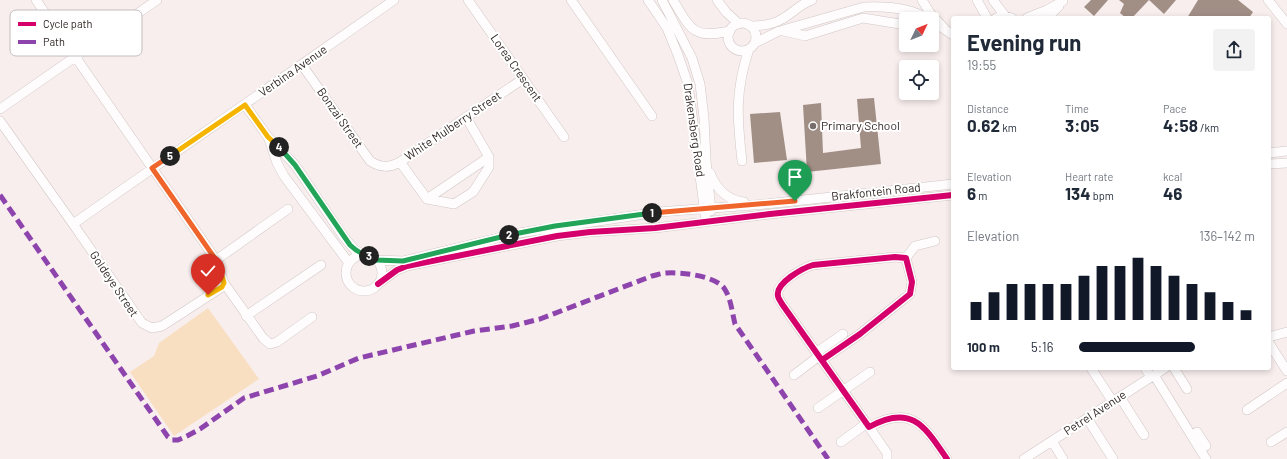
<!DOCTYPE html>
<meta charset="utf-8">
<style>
body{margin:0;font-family:Barlow,sans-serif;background:#f2f2f3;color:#1f2937;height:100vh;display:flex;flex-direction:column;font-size:15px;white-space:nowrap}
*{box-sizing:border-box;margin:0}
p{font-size:13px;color:#747a83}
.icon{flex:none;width:22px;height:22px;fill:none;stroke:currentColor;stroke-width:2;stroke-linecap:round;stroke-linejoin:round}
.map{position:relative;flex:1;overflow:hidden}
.drawer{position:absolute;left:951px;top:16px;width:320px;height:354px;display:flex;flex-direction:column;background:#fff;border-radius:4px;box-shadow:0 2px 6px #0003}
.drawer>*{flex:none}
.needle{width:26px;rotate:47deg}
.tools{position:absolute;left:899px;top:12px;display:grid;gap:8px}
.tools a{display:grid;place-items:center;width:40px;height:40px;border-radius:4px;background:#fff;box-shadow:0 2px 6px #0003;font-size:20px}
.pin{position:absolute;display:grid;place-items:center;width:34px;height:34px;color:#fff;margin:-41px -17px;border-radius:50% 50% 50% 0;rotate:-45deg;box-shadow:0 0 4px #0007}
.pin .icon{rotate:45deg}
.km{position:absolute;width:20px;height:20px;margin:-10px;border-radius:50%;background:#222;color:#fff;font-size:11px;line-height:20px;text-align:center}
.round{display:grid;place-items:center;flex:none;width:42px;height:42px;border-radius:4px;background:#f2f2f3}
.overview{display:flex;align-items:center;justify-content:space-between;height:68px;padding:0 16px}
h1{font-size:22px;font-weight:700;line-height:30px}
.figures{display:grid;grid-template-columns:repeat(3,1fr);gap:6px;height:68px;padding:4px 16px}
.figures div{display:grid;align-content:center}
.figures b{font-size:17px;font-weight:700}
.figures small{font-size:11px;font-weight:400}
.figures p{font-size:11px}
.chart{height:112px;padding:8px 16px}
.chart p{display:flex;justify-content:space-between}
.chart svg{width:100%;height:72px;margin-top:4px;stroke:#111827;stroke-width:6}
ul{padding:0 16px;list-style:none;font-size:13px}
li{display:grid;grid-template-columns:64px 48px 1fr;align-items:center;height:30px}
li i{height:10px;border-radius:5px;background:#111827}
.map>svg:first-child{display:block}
.green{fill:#f9dfc1}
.building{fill:#a18f86}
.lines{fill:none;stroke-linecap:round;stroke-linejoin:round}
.minor-casing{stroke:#d1c7c6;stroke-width:10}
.minor{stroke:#fefcfc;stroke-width:9}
.quiet{stroke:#8e44ad;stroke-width:5;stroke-dasharray:10 5;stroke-linecap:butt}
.cycleway-casing{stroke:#fff;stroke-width:8}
.cycleway{stroke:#d6006c;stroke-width:6}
.split-1-casing{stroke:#fff;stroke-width:8}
.split-2-casing{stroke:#fff;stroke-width:8}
.split-3-casing{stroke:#fff;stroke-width:8}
.split-4-casing{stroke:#fff;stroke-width:8}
.split-5-casing{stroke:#fff;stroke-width:8}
.split-6-casing{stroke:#fff;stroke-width:8}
.split-7-casing{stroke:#fff;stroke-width:8}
.split-1{stroke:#f0652b;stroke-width:5}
.split-2{stroke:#22a559;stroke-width:5}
.split-3{stroke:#22a559;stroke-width:5}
.split-4{stroke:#22a559;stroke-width:5}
.split-5{stroke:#f5b400;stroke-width:5}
.split-6{stroke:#f0652b;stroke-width:5}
.split-7{stroke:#f5b400;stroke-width:5}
.poi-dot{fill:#776d6b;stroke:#fff;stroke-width:1.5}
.labels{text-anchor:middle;stroke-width:4;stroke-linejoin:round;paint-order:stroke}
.street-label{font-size:12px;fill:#312725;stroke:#fff}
.poi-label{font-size:12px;fill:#312725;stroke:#fff;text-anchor:start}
.key{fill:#fff;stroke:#c1bebe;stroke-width:1}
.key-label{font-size:11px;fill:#312725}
</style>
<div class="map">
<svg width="1287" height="459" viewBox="0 0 1287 459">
<rect width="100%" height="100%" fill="#f8eeed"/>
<path class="green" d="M208,308L259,379L174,436L130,372L154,356L159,343Z"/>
<path class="building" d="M1091,0H1108L1094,16L1084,7Z
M1119,0H1149L1132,18H1126L1120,13L1124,4Z
M1149,0H1176L1164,14Z
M1198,0H1238L1253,12L1249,18H1187Z
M874,98L881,164L807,172L803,105L821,103L823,153L861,148L857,99Z
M780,112L787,160L754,163L750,114Z"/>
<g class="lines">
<defs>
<path id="minor" d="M36,0L216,260L224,283L263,338L270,344L277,342L312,317
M468,0L564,137
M571,0L652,116
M648,0L667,28L678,55L688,84L706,222
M662,0L692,58L700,84L704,118L706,160L711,211
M673,0C691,30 693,39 730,31
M717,0L726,12L739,24
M922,0L930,13L944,28
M977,0L987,18
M993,0L1005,16
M1268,0L1287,24
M996,18L1005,16L1012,18
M1027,18L1047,10L1063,1
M1047,18L1059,6
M728 37a14 14 0 1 1 28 0a14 14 0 1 1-28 0Z
M938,25L953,35
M750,26C761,26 772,25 782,19C793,13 800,4 812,0
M783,30L864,7C884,6 911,8 928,19
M755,43L779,31H784L805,36L863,18L906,25
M302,65L370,161C381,168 389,168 400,162L523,79
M245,105L268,137L295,165L343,236L355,250L364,255
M0,109L157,0
M0,121L73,224L142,323L152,328L162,326L216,291L222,287L224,283
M269,139L277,163L284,176L349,263
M1269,153L1287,151
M742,161C737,118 735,91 749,49
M400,162L427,199L454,204L473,192L489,167V157L466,117
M1269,164L1287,163
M710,173C716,188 727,200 744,202
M427,199L489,157
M73,224L394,0
M346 273a18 18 0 1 1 36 0a18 18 0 1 1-36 0Z
M906,258L915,246L935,241
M216,260L288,209
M376,260L403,261L519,233L658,212L766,204L953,184
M378,284L397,270L407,266L557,236L590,232L655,228L770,214L953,195
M246,316L321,265
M1269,337L1287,332
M1269,343L1287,371
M817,352L843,334
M822,360L860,334L910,294L912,282L906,258L895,257L813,265C803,268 775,283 778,296C778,298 781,302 782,304L869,427C912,403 925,427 947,459
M1091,368L1113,402
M1145,368L1151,377
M1174,368L1187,389
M794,375L819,356
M1154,375L1206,459
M1120,397L1144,435
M818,408L870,372
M1247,410L1287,383
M1087,418L1113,459
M869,427L887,453V459
M1197,432L1206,446
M1052,441L1063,459
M841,442L867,423
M1271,442L1287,432
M1024,459L1165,368"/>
</defs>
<use href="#minor" class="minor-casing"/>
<use href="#minor" class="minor"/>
<path class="quiet" d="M0,195L168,437L172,440H178L187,436L200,429L244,398L317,376L359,358L474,331L512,326L540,319L652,276C657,275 662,273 667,273C682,272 715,276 724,288C731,298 732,312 735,324L828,459"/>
<defs>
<path id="cycleway" d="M378,284L397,270L407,266L557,236L590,232L655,228L770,214L953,195
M822,360L860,334L910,294L912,282L906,258L895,257L813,265C803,268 775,283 778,296C778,298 781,302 782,304L869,427C912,403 925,427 947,459"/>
</defs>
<use href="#cycleway" class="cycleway-casing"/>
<use href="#cycleway" class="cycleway"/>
</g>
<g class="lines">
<defs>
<path id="split-1" d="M652,213L795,201"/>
<path id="split-2" d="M509,235L555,226L652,213"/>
<path id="split-3" d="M369,256L376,260L403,261L509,235"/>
<path id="split-4" d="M279,147L295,165L350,245C356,251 361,254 369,256"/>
<path id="split-5" d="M170,156L245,105L268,137L279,147"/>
<path id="split-6" d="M170,156L152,168L216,260L220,269"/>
<path id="split-7" d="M208,295L222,287L224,283L220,269"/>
</defs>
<use href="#split-1" class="split-1-casing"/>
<use href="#split-2" class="split-2-casing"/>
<use href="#split-3" class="split-3-casing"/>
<use href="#split-4" class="split-4-casing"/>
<use href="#split-5" class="split-5-casing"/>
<use href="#split-6" class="split-6-casing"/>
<use href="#split-7" class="split-7-casing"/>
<use href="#split-1" class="split-1"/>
<use href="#split-2" class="split-2"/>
<use href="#split-3" class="split-3"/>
<use href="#split-4" class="split-4"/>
<use href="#split-5" class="split-5"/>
<use href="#split-6" class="split-6"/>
<use href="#split-7" class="split-7"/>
</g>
<circle class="poi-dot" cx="813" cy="126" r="4"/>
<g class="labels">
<g class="street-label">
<text transform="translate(516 68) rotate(55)" y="4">Lorea Crescent</text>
<text transform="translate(293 71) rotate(-35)" y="4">Verbina Avenue</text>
<text transform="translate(340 118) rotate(55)" y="4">Bonzai Street</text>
<text transform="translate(453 126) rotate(-34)" y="4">White Mulberry Street</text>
<text transform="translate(694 130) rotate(82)" y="4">Drakensberg Road</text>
<text transform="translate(876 192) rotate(-6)" y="4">Brakfontein Road</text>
<text transform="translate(114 284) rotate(56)" y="4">Goldeye Street</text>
<text transform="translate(1095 413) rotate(-33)" y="4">Petrel Avenue</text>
</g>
<g class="poi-label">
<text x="821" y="130">Primary School</text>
</g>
</g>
<rect x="10" y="10" width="132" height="46" rx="6" class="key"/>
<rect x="18" y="22" width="18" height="4" fill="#d6006c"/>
<rect x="18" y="40" width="18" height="4" fill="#8e44ad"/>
<g class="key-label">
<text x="43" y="28">Cycle path</text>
<text x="43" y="46">Path</text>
</g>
</svg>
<div class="tools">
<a><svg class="needle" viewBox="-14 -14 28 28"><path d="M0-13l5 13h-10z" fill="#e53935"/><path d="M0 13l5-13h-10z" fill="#747a83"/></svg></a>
<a><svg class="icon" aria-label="locate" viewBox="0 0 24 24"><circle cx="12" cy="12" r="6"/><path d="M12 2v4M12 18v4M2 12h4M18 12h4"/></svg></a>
</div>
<div class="pin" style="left:795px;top:201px;background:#1e9e55"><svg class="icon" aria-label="arrive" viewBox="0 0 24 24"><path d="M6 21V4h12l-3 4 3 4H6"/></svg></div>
<div class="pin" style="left:208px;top:295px;background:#d93025"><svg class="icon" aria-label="check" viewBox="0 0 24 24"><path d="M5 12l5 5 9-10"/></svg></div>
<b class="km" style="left:652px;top:213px">1</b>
<b class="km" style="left:509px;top:235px">2</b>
<b class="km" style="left:369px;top:256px">3</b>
<b class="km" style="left:279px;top:147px">4</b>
<b class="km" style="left:170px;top:156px">5</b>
<section class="drawer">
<div class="overview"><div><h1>Evening run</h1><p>19:55</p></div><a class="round"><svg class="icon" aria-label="share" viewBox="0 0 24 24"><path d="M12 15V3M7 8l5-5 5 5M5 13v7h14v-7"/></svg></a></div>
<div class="figures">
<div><p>Distance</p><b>0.62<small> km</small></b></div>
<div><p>Time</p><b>3:05</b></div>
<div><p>Pace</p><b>4:58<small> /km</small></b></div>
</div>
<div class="figures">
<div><p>Elevation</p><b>6<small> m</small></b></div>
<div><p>Heart rate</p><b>134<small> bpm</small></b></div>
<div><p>kcal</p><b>46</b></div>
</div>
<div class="chart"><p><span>Elevation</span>136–142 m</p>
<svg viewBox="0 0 160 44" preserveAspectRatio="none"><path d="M5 44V33M15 44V27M25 44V22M35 44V22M45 44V22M55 44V22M65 44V17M75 44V11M85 44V11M95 44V6M105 44V11M115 44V17M125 44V22M135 44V27M145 44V33M155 44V38"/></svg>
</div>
<ul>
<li><b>100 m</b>5:16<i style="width:66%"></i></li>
</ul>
</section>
</div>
